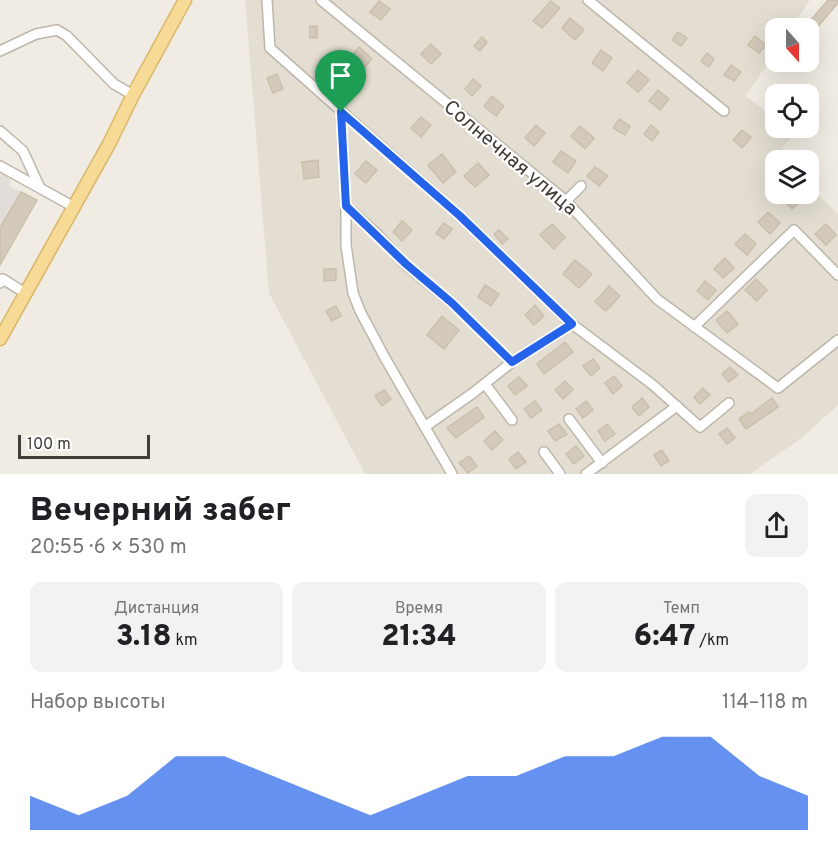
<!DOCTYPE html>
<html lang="ru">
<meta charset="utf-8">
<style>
body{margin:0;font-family:Overpass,sans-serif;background:#f2f2f2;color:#202124;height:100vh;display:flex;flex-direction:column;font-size:22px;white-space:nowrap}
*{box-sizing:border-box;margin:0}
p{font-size:20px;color:#757577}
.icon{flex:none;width:33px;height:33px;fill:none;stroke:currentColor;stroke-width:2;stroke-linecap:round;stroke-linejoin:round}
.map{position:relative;height:474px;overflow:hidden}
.details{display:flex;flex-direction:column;background:#fff;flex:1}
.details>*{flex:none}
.needle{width:39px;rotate:159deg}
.fabs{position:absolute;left:765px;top:18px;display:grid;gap:12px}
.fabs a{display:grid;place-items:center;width:54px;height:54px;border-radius:12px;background:#fff;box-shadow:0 6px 24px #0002;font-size:30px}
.scale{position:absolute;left:18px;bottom:15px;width:132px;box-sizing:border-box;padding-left:6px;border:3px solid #413c34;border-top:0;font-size:16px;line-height:21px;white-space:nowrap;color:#413c34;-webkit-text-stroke:4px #fff;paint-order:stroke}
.pin{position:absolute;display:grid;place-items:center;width:51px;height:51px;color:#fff;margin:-62px -26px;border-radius:50% 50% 50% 0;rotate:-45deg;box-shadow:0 0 6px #0007}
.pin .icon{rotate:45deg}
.round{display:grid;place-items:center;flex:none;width:63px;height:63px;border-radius:12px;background:#f2f2f2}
.head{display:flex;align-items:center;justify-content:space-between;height:102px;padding:0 30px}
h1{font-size:33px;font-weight:800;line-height:45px}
.stats{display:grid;grid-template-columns:repeat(3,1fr);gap:9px;height:102px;padding:6px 30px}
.stats div{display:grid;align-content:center;border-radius:12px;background:#f2f2f2;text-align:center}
.stats b{font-size:30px;font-weight:800}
.stats small{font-size:16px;font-weight:400}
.stats p{font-size:16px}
.chart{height:168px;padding:12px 30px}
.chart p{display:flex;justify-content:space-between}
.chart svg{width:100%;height:108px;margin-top:6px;fill:#2563eb;opacity:.7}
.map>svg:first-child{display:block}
.residential{fill:#e3ded1}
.industrial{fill:#e2ddd8}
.building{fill:#d3cabc;stroke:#cbbfad;stroke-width:1.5}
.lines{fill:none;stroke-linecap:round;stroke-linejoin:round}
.minor-casing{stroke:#bdb6aa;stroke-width:12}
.major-casing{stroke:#d9b668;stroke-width:15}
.minor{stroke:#fff;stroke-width:9}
.major{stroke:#f6da96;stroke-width:12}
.route-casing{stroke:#fff;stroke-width:12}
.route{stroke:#2563eb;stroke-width:8}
.labels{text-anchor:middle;stroke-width:4.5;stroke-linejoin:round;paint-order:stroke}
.street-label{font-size:20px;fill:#413c34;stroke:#fff}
</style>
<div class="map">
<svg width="838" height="474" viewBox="0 0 838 474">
<rect width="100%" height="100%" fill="#f0ece3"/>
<path class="residential" d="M245,0H810L791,28H776L775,52L746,96L775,119L776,128H787L794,133L776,157L779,160H776V194H808L809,187L838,213V405L803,437L750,474H365L269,293Z"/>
<path class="industrial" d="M0,172L11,179L9,186L37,200L0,265Z"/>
<path class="building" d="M828,0H838V3L808,38V28H804Z
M379,1L390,9L381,20L370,12Z
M551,1L560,8L542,28L533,21Z
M570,18L584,30L575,40L562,28Z
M310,26H317V38H310Z
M678,32L687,38L681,46L672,40Z
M755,36L766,45L759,53L748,45Z
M482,37L487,42L480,51L474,46Z
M431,44L441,54L431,64L421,54Z
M359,47L372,59L363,69L350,58Z
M601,50L612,58L603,71L592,63Z
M707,53L714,59L709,67L701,61Z
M731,65L741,72L734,81L724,75Z
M638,70L649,80L638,92L627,83Z
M277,74L283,89L273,93L267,78Z
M473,79L481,86L472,96L465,89Z
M658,90L669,99L660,110L649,101Z
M492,96L504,106L496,116L484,106Z
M421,117L431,125L421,137L411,128Z
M619,119L630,126L625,135L613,128Z
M536,125L545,133L534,146L525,138Z
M651,125L659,132L652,141L644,134Z
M580,126L594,138L585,149L571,136Z
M742,130L751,137L742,148L733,140Z
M561,151L576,161L568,173L553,162Z
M442,154L456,172L443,183L428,165Z
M318,160L319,177L304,179L302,162Z
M366,161L377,170L366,183L355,174Z
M478,163L489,175L475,187L464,176Z
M595,167L608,176L599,186L587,176Z
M21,192L37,200L0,265V228Z
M791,194H808L792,209L784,200Z
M768,212L780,223L770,234L758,222Z
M402,221L412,230L402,241L393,232Z
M444,223L452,229L444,239L436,233Z
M552,224L565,237L554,249L540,235Z
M826,224L836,235L826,245L815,234Z
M499,230L508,239L502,244L494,234Z
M745,234L756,244L747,255L735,244Z
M725,258L734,268L723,278L714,269Z
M575,260L592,274L579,288L563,274Z
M324,269H336V280L324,281Z
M756,279L767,290L757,301L745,290Z
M705,281L716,290L708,300L697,291Z
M485,285L499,294L491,306L478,297Z
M609,286L620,296L606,311L595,302Z
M535,305L544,316L534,325L525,315Z
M336,306L341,316L332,321L326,311Z
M727,311L738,324L727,333L716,320Z
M442,316L459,330L444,349L427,335Z
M565,342L573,352L544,374L537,364Z
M593,359L600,368L591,376L583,366Z
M730,367L738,375L729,382L722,374Z
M614,376L622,386L613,394L605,383Z
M519,377L527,386L515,395L508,386Z
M565,381L573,390L563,399L555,390Z
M703,388L710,395L700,404L694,397Z
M384,390L391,399L382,406L375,396Z
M642,398L649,407L639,416L632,407Z
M772,398L778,407L746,429L739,419L749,412L751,414Z
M535,401L542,410L531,418L524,409Z
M586,401L593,410L583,418L576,409Z
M477,407L484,417L456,438L447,428Z
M559,424L567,434L555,441L548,431Z
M607,424L615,434L605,441L598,431Z
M727,428L735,438L727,444L719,434Z
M495,431L503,440L492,450L484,441Z
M576,446L584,456L574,464L566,454Z
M662,450L669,461L661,466L654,455Z
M518,452L526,462L516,469L509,459Z
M469,456L477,466L468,473L459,463Z"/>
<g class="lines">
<defs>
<path id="minor" d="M267,0L270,48L460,216L572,324L653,385L700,427L729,403
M321,0L566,201L657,299L778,388L838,340
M588,0L724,111
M0,51L36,34L57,30L67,36L114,84L133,95
M341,112L346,206V245L353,293L360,311L385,358L452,474
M0,131L23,151L40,188
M0,166L74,207
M566,201L581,186
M346,206L377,234L406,265L452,303L512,362
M0,283L3,279L25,293
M694,327L794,230L838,275
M485,384L512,420
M569,419L602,463
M426,426L473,393L512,362L572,324
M544,452L560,474
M586,474L677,406"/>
<path id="major" d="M0,339L109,144L133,95L185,0"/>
</defs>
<use href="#minor" class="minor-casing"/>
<use href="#major" class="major-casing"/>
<use href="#minor" class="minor"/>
<use href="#major" class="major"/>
</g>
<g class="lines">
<defs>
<path id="route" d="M341,112L460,216L572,324L512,362L452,303L406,264L346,206Z"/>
</defs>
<use href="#route" class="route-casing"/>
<use href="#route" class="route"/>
</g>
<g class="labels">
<g class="street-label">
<text transform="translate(511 157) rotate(40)" y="7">Солнечная улица</text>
</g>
</g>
</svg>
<div class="fabs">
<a><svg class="needle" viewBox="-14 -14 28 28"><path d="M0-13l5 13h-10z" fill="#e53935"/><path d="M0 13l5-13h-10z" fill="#757577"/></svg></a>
<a><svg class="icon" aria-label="locate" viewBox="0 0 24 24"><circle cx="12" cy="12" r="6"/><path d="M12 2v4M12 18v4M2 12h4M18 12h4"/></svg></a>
<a><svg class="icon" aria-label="layers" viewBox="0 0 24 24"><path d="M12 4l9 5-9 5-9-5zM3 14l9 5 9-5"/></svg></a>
</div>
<div class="scale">100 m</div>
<div class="pin" style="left:341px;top:112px;background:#1e9e55"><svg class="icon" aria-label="arrive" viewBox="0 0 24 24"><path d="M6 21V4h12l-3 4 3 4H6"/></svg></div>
</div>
<section class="details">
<div class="head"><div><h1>Вечерний забег</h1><p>20:55 · 6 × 530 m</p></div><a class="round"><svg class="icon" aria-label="share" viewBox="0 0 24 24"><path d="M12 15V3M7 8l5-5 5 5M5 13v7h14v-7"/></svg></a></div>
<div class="stats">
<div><p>Дистанция</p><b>3.18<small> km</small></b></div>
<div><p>Время</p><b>21:34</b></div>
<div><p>Темп</p><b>6:47<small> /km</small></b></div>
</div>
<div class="chart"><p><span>Набор высоты</span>114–118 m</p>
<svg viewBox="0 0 160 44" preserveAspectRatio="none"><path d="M0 44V30L10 38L20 30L30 14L40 14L50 22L60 30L70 38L80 30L90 22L100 22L110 14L120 14L130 6L140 6L150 22L160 30V44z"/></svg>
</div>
</section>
